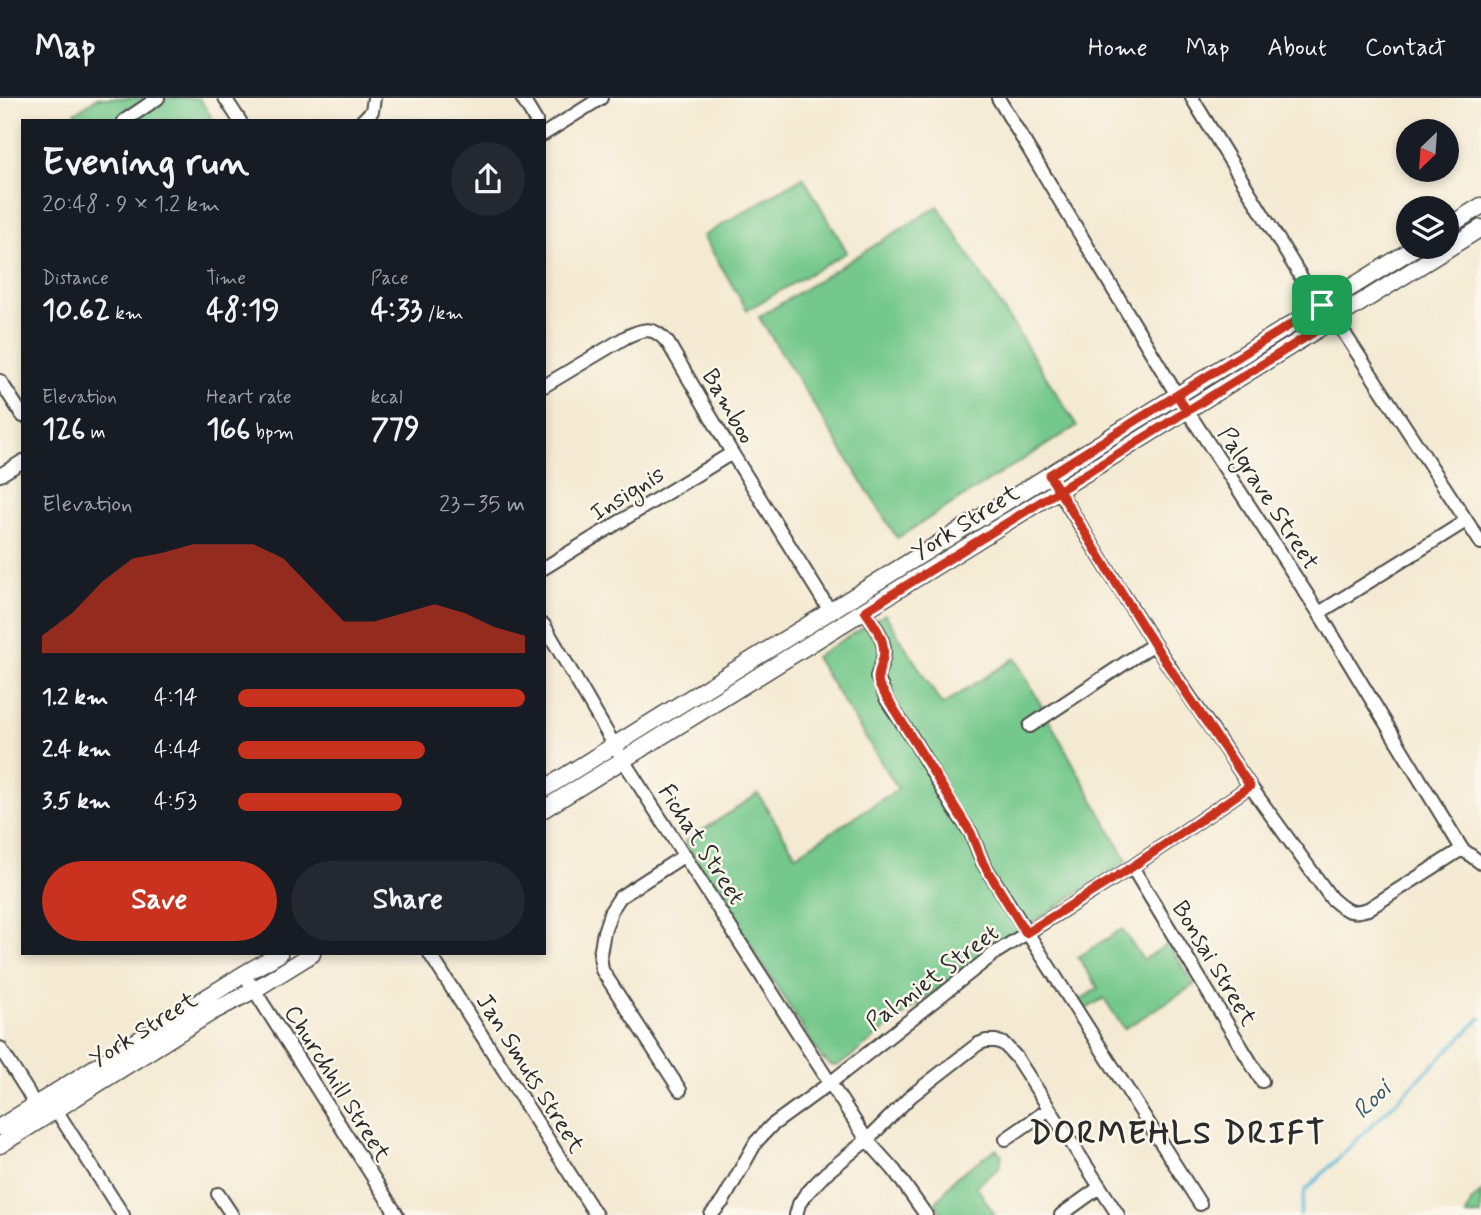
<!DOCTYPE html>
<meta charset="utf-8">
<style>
body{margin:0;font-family:Mynerve,sans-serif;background:#242831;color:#f1f3f6;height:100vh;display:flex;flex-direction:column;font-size:26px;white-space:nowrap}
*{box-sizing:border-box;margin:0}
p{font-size:23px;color:#9ea1a6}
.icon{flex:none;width:38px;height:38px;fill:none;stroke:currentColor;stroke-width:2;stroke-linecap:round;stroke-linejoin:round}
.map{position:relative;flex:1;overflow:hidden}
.side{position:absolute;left:21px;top:21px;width:525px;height:836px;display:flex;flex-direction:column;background:#171b24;border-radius:0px;box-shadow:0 4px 10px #0003}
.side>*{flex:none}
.needle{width:46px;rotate:205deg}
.fabs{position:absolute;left:1396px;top:21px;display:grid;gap:14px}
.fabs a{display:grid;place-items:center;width:63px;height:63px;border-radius:50%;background:#171b24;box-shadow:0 4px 10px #0003;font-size:35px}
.pin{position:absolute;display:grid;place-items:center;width:60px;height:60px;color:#fff;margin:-30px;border-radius:14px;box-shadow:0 4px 10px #0006}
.round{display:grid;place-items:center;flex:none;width:74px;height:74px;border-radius:37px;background:#242831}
.overview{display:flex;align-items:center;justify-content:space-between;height:119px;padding:0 21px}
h1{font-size:38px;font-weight:800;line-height:52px}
.stats{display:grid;grid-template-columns:repeat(3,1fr);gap:10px;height:119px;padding:7px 21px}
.stats div{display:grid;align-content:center}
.stats b{font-size:30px;font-weight:800}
.stats small{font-size:19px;font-weight:400}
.stats p{font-size:19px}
.chart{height:196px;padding:14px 21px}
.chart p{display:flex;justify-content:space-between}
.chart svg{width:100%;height:126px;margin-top:7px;fill:#c8321e;opacity:.7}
.cta{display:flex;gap:14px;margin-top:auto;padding:14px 21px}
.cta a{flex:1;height:80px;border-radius:42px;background:#c8321e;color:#fff;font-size:28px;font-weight:800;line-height:80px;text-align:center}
.cta a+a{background:#242831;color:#f1f3f6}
ul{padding:0 21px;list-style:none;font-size:23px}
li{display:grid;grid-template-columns:112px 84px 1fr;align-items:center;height:52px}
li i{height:18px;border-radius:9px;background:#c8321e}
header{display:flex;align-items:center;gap:42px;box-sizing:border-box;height:98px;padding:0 35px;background:#171b24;border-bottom:2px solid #363941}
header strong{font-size:33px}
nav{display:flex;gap:38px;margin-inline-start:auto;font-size:24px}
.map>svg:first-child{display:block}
.green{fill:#74c88b;stroke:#507a5b;stroke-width:2}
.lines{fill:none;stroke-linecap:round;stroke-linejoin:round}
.stream{stroke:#56b7d5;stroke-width:3.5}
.minor-casing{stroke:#494844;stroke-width:16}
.major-casing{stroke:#494844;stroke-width:19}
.minor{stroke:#fff;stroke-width:12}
.major{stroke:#fff;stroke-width:16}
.route-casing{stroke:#fff;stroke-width:14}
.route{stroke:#c8321e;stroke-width:9}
.labels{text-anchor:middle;stroke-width:5;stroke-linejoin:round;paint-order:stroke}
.street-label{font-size:24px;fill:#2b2b2b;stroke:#fbf7ec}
.water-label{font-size:26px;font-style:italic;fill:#3a5c66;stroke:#fbf7ec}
.district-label{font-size:32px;font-weight:bold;letter-spacing:2px;fill:#2b2b2b;stroke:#fbf7ec}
</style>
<header>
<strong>Map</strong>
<nav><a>Home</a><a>Map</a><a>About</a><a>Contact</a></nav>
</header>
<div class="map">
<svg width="1481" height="1117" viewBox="0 0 1481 1117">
<rect width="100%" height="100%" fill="#fbf7ec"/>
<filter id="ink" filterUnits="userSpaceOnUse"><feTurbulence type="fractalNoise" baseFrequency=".0143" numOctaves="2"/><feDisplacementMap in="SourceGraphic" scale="14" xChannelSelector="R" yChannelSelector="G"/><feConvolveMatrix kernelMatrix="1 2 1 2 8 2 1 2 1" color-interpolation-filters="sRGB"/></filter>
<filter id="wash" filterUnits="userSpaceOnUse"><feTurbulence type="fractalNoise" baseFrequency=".00686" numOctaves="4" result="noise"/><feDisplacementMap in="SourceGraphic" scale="28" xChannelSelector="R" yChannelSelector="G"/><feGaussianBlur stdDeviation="1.57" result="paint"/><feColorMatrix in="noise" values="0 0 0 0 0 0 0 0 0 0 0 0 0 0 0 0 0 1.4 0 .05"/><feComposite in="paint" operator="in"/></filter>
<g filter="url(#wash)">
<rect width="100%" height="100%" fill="#f4ead3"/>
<path class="green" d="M97,0H151L117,23H80L75,15Z
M167,0H199L214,23H131Z
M803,79L847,154L747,212L703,138Z
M938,108L1077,328L897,440L759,219Z
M885,516L942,607L1015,560L1127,763L992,851L919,905L848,961L836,968L830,967L824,961L823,962L685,744L758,696L796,757L898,691L815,559Z
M1122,831L1143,862L1168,846L1194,887L1124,931L1104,900L1083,913L1077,904L1098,890L1078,859Z
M996,1051L1002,1057L999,1070L976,1088L995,1117H941V1113L935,1106L956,1079Z
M1481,1094V1117H1466L1471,1104Z"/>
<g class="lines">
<path class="stream" d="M1300,1117L1305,1093L1481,920"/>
</g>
</g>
<g filter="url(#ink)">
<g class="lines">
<defs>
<path id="minor" d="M225,0L240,23
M522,0L536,23
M998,0L1177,297L1319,515L1462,751L1481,765
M1192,0L1309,192L1335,221L1481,445
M124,23L158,0
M362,23L372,13L374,0
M544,36L601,0
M0,283L23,318
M544,288L626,239C644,230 654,228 668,245L732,355L830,513
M0,377L23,363
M1049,377L1154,546L1250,688L1331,800C1345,812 1349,817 1368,811L1462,751
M544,470L732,355
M865,513C874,526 885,540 884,556C883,564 879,572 877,579L887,602L913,641L954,711L971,735L983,765L1200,1106
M1319,515L1466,423
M544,527L623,662L830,985L867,1042L894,1072L926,1117
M1030,628L1154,546
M1132,769L1262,983
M430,856L596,1117
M244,876L397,1117
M0,950L28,994L35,1008L56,1012L123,1117
M680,992L602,872L600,856L604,834L611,813L620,799L685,757
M1006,1041L1049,1011
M218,1096L232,1117
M711,1117L723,1103L756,1044L771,1028L830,985L995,855L1132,769L1250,688
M796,1117L799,1106L805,1097L826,1075L867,1042L911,998L978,946L986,943H996L1004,946L1016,959L1118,1117
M1061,1117L1100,1089"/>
<path id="major" d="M1447,129L1481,108
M544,691L1416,149
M544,711L1481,130
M0,1029L244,876L279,856
M0,1047L212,914L254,892L312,856"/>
</defs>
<use href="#minor" class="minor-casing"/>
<use href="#major" class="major-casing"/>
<use href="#minor" class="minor"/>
<use href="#major" class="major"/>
</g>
</g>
<g class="lines" filter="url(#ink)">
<defs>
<path id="route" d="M1322,207L1177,297L1187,313C1079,379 972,446 865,513C874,526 887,543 883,560C881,570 876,576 879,587L971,735L983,765L1026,835L1132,769L1250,688C1218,641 1185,594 1154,546C1118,490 1085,433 1049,377L1177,297L1187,313L1335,221L1322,207"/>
</defs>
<use href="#route" class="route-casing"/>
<use href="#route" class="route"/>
</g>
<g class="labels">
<g class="street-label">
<text transform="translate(729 308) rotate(60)" y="8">Bamboo</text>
<text transform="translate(627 395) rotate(-32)" y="8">Insignis</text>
<text transform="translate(1269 400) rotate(57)" y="8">Palgrave Street</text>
<text transform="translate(965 424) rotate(-32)" y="8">York Street</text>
<text transform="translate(702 746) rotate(57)" y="8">Fichat Street</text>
<text transform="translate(1215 865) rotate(59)" y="8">Bonsai Street</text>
<text transform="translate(932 879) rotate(-37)" y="8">Palmiet Street</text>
<text transform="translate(143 931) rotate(-32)" y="8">York Street</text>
<text transform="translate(531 975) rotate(58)" y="8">Jan Smuts Street</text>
<text transform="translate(338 985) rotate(58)" y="8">Churchhill Street</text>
</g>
<g class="water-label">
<text transform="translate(1371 1001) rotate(-45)" y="9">Rooi</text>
</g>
<g class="district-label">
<text x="1178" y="1045">DORMEHLS DRIFT</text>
</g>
</g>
</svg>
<div class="fabs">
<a><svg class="needle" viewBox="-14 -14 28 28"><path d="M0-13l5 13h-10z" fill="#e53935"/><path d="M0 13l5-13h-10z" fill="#9ea1a6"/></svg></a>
<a><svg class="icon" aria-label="layers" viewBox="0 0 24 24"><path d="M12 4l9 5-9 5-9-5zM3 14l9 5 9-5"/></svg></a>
</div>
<div class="pin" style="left:1322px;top:207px;background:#1e9e55"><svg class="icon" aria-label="arrive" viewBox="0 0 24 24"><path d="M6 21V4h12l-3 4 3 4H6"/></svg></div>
<section class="side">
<div class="overview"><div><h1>Evening run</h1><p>20:48 · 9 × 1.2 km</p></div><a class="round"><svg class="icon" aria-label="share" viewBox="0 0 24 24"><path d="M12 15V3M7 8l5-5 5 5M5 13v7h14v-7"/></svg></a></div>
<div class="stats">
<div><p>Distance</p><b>10.62<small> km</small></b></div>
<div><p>Time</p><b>48:19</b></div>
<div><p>Pace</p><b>4:33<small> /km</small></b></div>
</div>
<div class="stats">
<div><p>Elevation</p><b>126<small> m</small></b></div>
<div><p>Heart rate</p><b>166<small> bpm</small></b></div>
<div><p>kcal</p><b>779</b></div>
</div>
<div class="chart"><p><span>Elevation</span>23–35 m</p>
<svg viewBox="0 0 160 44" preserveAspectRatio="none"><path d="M0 44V38L10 30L20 19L30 11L40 9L50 6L60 6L70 6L80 11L90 22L100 33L110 33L120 30L130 27L140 30L150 35L160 38V44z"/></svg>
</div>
<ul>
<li><b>1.2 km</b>4:14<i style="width:100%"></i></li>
<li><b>2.4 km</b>4:44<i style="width:65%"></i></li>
<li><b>3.5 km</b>4:53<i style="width:57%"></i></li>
</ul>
<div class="cta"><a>Save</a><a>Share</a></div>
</section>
</div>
